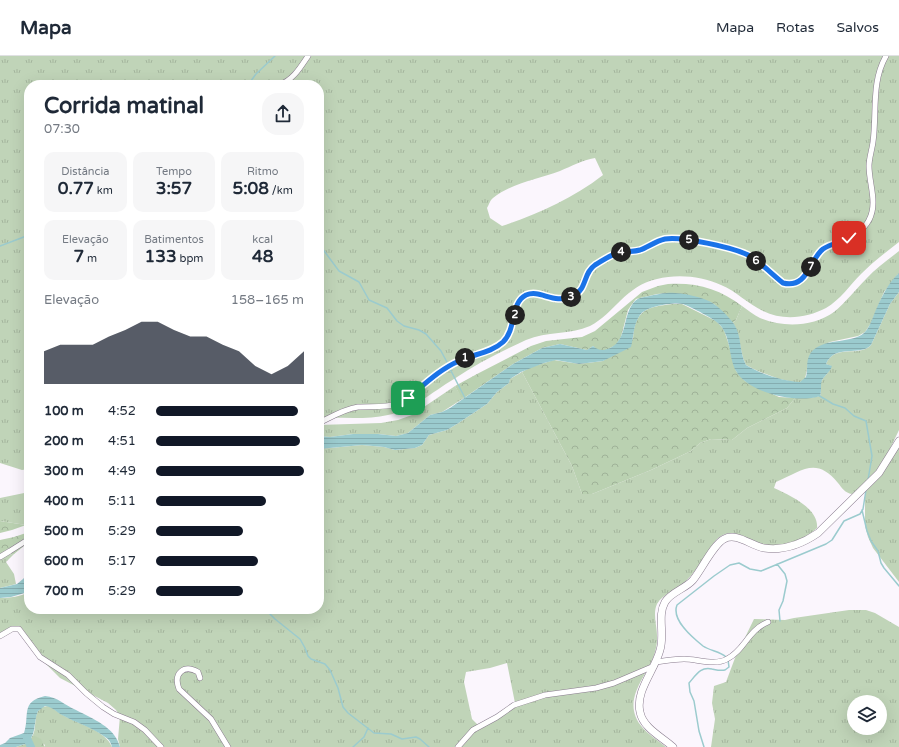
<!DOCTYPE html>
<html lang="pt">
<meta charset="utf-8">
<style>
body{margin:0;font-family:"Varela Round",sans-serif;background:#f6f6f7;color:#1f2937;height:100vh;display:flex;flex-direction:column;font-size:15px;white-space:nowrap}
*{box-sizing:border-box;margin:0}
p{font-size:13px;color:#747a83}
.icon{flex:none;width:22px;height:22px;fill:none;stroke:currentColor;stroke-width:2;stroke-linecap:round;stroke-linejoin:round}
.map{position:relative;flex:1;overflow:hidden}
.drawer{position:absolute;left:24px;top:24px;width:300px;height:534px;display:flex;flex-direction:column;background:#fff;border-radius:16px;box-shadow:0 4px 16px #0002}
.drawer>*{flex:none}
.tools{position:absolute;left:847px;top:639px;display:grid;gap:8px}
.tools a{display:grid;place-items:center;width:40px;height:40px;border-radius:50%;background:#fff;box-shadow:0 4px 16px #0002;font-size:20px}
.pin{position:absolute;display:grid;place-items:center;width:34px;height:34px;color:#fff;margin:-17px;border-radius:8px;box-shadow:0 2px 6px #0006}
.km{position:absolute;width:20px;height:20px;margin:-10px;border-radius:50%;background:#222;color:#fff;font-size:11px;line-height:20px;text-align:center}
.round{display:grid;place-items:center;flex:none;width:42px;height:42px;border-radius:16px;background:#f6f6f7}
.summary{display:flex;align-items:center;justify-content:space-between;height:68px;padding:0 20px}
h1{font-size:22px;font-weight:700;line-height:30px}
.metrics{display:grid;grid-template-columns:repeat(3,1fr);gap:6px;height:68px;padding:4px 20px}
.metrics div{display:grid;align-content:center;border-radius:10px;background:#f6f6f7;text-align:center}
.metrics b{font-size:17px;font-weight:700}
.metrics small{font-size:11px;font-weight:400}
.metrics p{font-size:11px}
.chart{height:112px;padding:8px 20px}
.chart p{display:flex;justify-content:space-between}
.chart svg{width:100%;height:72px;margin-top:4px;fill:#111827;opacity:.7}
ul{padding:0 20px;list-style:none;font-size:13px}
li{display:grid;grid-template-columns:64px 48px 1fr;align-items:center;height:30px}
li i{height:10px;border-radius:5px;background:#111827}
header{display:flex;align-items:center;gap:24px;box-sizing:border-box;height:56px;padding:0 20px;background:#fff;border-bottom:1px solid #e0e1e3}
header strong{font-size:19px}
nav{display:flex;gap:22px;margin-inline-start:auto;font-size:14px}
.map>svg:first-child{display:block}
.grass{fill:url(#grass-tufts);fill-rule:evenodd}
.forest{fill:url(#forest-crowns)}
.water{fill:url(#water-rules)}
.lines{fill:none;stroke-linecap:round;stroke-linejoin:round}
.stream{stroke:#9bcbce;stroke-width:1.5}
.river{stroke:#9bcbce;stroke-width:8}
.minor-casing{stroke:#887b8d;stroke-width:6}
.secondary-casing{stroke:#887b8d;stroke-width:8}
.minor{stroke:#fff;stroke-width:5}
.secondary{stroke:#fff;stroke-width:7}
.route-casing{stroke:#fff;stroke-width:8}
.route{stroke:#1a73e8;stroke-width:5}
</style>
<header>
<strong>Mapa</strong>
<nav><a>Mapa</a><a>Rotas</a><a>Salvos</a></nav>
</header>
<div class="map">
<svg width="899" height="691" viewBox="0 0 899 691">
<defs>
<pattern id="grass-tufts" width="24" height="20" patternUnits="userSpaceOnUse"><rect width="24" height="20" fill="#c0d4b8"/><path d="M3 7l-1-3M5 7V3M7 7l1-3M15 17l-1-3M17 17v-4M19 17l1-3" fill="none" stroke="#a4b59d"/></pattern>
<pattern id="forest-crowns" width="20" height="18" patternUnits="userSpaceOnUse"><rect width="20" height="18" fill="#bad1b1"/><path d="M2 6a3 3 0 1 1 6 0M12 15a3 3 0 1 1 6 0" fill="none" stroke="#9fb298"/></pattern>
<pattern id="water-rules" width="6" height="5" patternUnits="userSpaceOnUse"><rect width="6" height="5" fill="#9bcbce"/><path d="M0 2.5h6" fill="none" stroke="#85adb0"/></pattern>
</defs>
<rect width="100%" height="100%" fill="#fbf6fd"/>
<path class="grass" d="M0,0H899V186C886,196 873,206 861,218C850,229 840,244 826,252C807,262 783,265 763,255C748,248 736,235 721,229C702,220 677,218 657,223C625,230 615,257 590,270C570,279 547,275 526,284C502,295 476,308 454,323C432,336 413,354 388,359C367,364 341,361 319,362V29H29V413L22,414L0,407ZM595,102L603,119C572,143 538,158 502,170L490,162L487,152C489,149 490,144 493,142C512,127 538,123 560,115C572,110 582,104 595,102Z
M899,195V217L884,236L871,267L865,276L858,280L830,286L819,291L807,310V313L805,323C804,324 801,326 800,326C788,328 756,315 746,309C739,295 741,280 733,267L736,264L742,250C748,254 754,259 760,262C783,272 813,271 834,256C846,246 855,234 866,223C876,212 888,204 899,195Z
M899,236V374L888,397L870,424L852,438C845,437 842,432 838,427C816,400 802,415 776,426L774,432C789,439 819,452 817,472C803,485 780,493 761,488C747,484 735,472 721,480C714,484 710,493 706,499C700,508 693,518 685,526C677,535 663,537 657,548C652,559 658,572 657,584C657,588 656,592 655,596C650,615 630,634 634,655C637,672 654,681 666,691H120L118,683L120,660L116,654L108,647L60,622L40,602L19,571L0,582V542C9,542 22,541 29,535V553H319V393L362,389L384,391L395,394L415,392L422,389L429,379L447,374L457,368L487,348L497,336L509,327L510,323L522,316L572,410L582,438H592L651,414L691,395L700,387L711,383L732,384L747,372L787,352L795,342H809L820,340C822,334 819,329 822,324C825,319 830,316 831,310L826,308C835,287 859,302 871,289L890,248ZM507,607L515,647L482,670L477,668L472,663L464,626L466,616L490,612Z
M455,330L461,340L464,342L442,356L430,359L408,377L396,380L378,378H353L330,381L319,380V369L381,367L398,364L412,359Z
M899,388V526L873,492L868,481L865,470V435C881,423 889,405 899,388Z
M29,436V468L26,469L0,465V442Z
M14,498L6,506L14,518L16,528L0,532V499Z
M849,554H866L875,557L899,571V691H711L715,663L712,647L714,630L726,626L735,602L754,563L785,564L794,562ZM854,646H880V672H854Z
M48,650C54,652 56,655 61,658C76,668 105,673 112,691H45V689L33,679C38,669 31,651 48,650Z"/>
<path class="forest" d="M668,228C696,226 720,233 742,250L736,264L733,267L714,248L706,245L681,238L668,237L657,238L636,243L632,248L628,254L621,281L616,289L606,294L599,295L593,290L587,294L560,288L542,292L513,308L464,342L461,341L455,330L477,318L531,290L546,285L582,281L595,275L642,236L658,230Z
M673,248H682L716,265L720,269L724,274L728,286L736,315L745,325L779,341L795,342L787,352L747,372L732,384L711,383L700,387L691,395L651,414L592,438H582L572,410L522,316L531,311L554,304L579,308L603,305L633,283C635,254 646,251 673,248Z
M0,465L26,469L12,474L0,477Z
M29,476V486L14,498L0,499V484L14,481Z
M33,679L41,683L45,691H16L28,687Z"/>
<path class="water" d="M899,217V236L890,248L871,289C860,301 835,287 826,308L832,310C830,316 826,318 822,324C820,329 822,334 820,340C797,348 748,337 736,315C729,303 731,281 720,269C715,263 691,251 683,248C673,246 646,250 640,259C633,269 634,280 631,291L603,305L579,308L556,304L544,307L521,316L510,323L509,327L497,336L487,348L457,368L447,374L429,379L422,389L415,392L395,394L384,391L362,389L319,393V380L330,381L353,378H378L396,380L408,377L430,359L442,356L450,352L513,308L542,292L560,288L587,294L593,290C599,295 603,295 610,292C628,284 622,258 635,245C638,242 644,241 649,240C655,239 661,237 667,237C679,236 704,241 714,248C721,253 729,261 734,268C742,280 739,296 746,309C760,318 784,325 800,326L806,321C808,314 806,307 809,300C819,280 851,289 864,277C870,271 872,263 875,256C881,242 888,227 899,217Z
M29,518L28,536L11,541L0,542V532L17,528Z
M45,640C58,641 64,649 76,654C93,663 115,671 120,691H112C111,687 109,683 105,681C92,671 76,667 62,659C56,656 53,651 45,650L38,655C33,668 37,675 28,687L16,691H0V689L5,687L10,682L24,677C30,659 20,646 45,640Z"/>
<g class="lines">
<path class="stream" d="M248,29L256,18L275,0
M319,188L339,215L359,226L369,244L387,252L397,265L404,270L419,274L426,278L441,295L448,308
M0,190L29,179
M449,311L465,342
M818,339L833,348L845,352L854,360L866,365L872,400L868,424
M862,454L867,475L871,485L878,495L881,507L884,512L899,530
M777,508L785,518L787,525L783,545L779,554L780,565
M265,553L275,563L300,583L305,592L308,600L311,603L325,608L330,614L338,632L343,651L348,657L374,677L391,678L402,683L416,681L420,683L429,691
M726,601C720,595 710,595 703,590C693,582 671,564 677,549L714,520L730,509L739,507L750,513L761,515L826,488L832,484L844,465L860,458L863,453L866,434
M353,691L364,681L368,672
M704,691L699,675L694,645L690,636L689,627C696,619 701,610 712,613C717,614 720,615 725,614L729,611L728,604"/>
<path class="river" d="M27,682L31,691"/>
<defs>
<path id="minor" d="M279,29C293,24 300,12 308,0
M319,367C331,361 344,353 358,351C371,350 384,352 397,348C417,340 430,321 448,310C455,306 462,302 470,300C477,298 486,297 493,293C506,286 513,273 515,259C516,252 516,247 521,242C536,229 552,249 573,240C587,234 582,217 595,209C602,205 611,198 619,197C626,195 633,196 640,194C648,191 656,185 665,183C681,180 736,192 750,200C762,208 772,218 783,227C804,232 809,210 819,197C825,190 833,189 840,186C851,182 864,174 869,164C878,147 869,128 869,110C869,102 872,94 873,86C877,57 871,26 886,0
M0,501L10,495L29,483
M0,580L12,573H19L40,601L68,619L86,637L103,651L114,658L134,666L145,674L161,691
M656,606C665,605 674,603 684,603C697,603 715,610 727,603C745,594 747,575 768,566
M200,622L198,616C184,608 173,617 179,633L211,663L228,691
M458,691L473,674L497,661L514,649L545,639L596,632L614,627L654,610"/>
<path id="secondary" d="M673,691C662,681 643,672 640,656C635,635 655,614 660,594C665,578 657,560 665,546C671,536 685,533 693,524C702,513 713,489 724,483C737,476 751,490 764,492C784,495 802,488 818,477L879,417L899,385"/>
</defs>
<use href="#minor" class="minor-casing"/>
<use href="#secondary" class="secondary-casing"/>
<use href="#minor" class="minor"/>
<use href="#secondary" class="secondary"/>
</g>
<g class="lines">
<defs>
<path id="route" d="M408,342C424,329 440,313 459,305C473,298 491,297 503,286C517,272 510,247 526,239C541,233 553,249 573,240C587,234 583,217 595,209C602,205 611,198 619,197C626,195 633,196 640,194C648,191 656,185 665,183C681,180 736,192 750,200C762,208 772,218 783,227C808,233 809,204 823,193C830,188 841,186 849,182"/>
</defs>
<use href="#route" class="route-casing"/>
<use href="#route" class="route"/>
</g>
</svg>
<div class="tools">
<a><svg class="icon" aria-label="layers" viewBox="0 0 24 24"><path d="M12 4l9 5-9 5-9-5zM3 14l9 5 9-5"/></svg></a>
</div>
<div class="pin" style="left:408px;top:342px;background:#1e9e55"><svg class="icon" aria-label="arrive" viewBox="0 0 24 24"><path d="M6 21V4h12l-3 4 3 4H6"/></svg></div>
<div class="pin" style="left:849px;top:182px;background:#d93025"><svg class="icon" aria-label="check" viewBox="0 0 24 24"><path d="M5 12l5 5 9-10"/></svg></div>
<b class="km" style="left:465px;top:302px">1</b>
<b class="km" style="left:515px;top:259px">2</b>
<b class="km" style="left:571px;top:241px">3</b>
<b class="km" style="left:621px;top:196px">4</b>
<b class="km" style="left:689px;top:184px">5</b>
<b class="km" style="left:756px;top:205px">6</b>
<b class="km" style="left:811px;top:211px">7</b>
<section class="drawer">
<div class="summary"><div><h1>Corrida matinal</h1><p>07:30</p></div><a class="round"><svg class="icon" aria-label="share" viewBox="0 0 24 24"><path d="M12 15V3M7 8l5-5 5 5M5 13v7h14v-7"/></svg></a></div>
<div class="metrics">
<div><p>Distância</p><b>0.77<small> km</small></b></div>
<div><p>Tempo</p><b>3:57</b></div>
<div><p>Ritmo</p><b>5:08<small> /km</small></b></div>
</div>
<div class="metrics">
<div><p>Elevação</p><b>7<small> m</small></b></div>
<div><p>Batimentos</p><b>133<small> bpm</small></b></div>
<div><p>kcal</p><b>48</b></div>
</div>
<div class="chart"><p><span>Elevação</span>158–165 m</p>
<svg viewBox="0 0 160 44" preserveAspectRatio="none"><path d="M0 44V24L10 20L20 20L30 20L40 15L50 11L60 6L70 6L80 11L90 15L100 15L110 20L120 24L130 33L140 38L150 33L160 24V44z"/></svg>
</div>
<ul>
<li><b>100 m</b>4:52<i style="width:96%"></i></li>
<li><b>200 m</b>4:51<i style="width:97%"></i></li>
<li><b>300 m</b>4:49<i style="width:100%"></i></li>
<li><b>400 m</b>5:11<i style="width:74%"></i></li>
<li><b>500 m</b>5:29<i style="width:59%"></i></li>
<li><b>600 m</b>5:17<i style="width:69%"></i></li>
<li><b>700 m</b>5:29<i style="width:59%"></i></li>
</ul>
</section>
</div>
